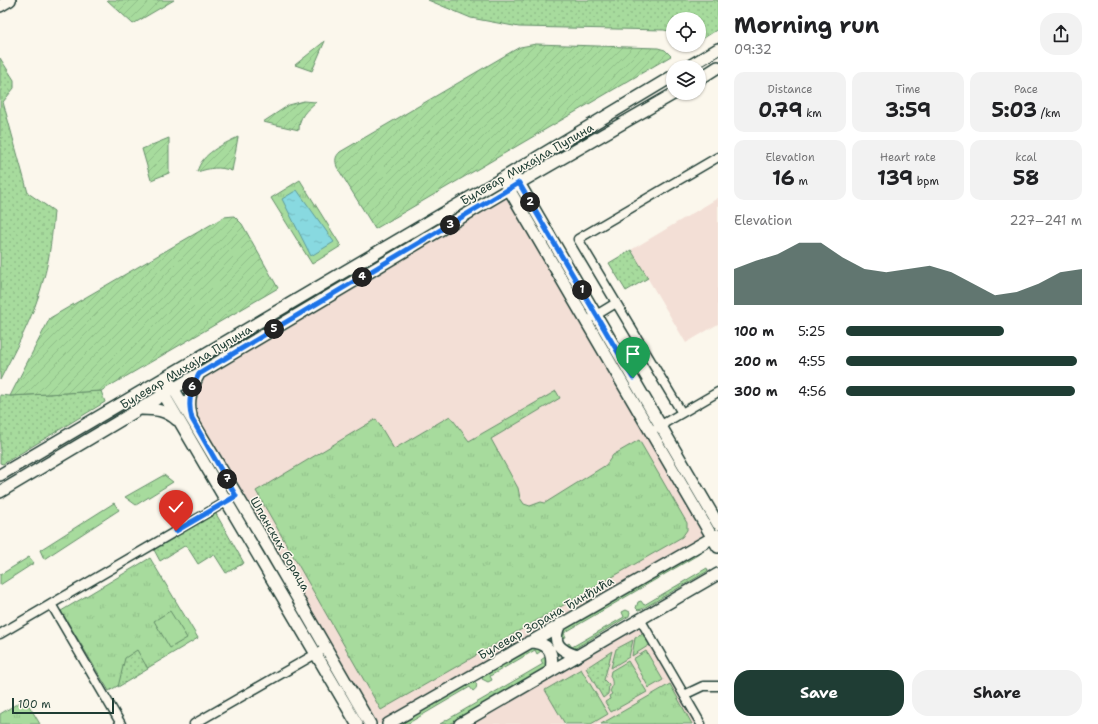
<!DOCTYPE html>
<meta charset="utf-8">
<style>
body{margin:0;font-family:"Shantell Sans",sans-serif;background:#f2f2f2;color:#202124;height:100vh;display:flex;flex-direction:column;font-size:15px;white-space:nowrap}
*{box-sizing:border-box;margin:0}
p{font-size:13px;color:#757577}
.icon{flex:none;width:22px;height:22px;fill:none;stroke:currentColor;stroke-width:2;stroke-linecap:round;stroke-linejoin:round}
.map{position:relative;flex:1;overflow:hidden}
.sheet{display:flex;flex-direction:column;background:#fff;width:380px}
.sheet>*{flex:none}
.controls{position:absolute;left:666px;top:12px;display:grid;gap:8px}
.controls a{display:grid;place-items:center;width:40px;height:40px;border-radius:50%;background:#fff;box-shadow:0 1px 3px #0004;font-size:20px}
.scale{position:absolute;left:12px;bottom:10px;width:102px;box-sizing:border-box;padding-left:4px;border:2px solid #1f3d34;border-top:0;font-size:11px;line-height:14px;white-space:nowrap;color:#1f3d34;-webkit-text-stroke:3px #fbf7ec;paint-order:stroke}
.pin{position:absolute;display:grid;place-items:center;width:34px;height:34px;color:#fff;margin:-41px -17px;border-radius:50% 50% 50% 0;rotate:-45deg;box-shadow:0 0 4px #0007}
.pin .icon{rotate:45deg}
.km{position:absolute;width:20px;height:20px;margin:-10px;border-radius:50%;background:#222;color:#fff;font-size:11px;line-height:20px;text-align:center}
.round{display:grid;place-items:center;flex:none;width:42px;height:42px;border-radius:16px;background:#f2f2f2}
.headline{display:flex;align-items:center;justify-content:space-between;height:68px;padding:0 16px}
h1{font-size:22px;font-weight:700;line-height:30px}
.stats{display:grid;grid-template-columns:repeat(3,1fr);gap:6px;height:68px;padding:4px 16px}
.stats div{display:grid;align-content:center;border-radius:10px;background:#f2f2f2;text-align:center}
.stats b{font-size:20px;font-weight:700}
.stats small{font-size:11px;font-weight:400}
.stats p{font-size:11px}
.chart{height:112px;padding:8px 16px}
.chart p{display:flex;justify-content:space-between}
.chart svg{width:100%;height:72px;margin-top:4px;fill:#1f3d34;opacity:.7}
.action{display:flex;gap:8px;margin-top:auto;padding:8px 16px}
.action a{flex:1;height:46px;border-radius:16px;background:#1f3d34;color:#fff;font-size:16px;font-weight:700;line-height:46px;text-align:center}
.action a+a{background:#f2f2f2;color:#202124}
ul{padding:0 16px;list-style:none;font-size:13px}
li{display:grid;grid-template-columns:64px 48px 1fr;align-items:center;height:30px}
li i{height:10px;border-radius:5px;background:#1f3d34}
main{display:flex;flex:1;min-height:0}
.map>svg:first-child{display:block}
.built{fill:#f3dfd6}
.grass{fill:url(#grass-tufts);stroke:#638c68}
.park{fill:url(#park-dots);stroke:#638c68}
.garden{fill:url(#garden-furrows);stroke:#638c68}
.pitch{fill:#a7db9d;stroke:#638c68}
.water{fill:url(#water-ripples);stroke:#5e9b9b}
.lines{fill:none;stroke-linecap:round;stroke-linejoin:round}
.street-casing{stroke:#1f3d34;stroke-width:11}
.secondary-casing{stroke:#1f3d34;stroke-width:14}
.street{stroke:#fbf7ec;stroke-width:8}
.secondary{stroke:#fbf7ec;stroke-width:11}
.route-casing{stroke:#fff;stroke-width:8}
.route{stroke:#1a73e8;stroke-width:5}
.labels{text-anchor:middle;stroke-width:3;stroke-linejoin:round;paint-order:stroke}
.street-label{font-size:12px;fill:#1f3d34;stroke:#fbf7ec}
</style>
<main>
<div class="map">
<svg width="718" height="724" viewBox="0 0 718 724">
<defs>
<pattern id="grass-tufts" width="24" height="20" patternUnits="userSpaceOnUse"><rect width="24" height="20" fill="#a7db9d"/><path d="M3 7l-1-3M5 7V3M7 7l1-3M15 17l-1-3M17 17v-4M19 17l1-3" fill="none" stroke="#8fbd88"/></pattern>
<pattern id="park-dots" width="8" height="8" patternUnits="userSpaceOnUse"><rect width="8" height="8" fill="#a7db9d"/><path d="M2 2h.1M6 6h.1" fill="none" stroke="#8fbd88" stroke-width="1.8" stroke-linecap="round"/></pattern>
<pattern id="garden-furrows" width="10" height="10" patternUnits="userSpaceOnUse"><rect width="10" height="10" fill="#a7db9d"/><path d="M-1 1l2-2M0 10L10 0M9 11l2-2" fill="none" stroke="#8fbd88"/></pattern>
<pattern id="water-ripples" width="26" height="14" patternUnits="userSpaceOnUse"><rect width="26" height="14" fill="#88d9e0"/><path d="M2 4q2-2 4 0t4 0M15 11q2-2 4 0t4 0" fill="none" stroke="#75bbc1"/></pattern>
</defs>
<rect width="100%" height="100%" fill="#fbf7ec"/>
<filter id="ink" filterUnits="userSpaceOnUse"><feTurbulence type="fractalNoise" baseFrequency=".025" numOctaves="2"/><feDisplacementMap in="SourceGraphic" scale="8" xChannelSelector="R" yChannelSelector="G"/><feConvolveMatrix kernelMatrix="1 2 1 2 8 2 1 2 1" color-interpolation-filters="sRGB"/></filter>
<g filter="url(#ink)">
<path class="built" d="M509,196L706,534L382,724H378L296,588L181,391Z
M718,198V324L686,343L631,250Z
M641,624L699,724H467Z"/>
<path class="grass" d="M300,180L341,246L312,264L271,198Z
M556,391L560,398L491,439L518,488L520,498L524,504L530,506L541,502L545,503L606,465L613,455L639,440L687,523V530L682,537L381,710L256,491L376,419L394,449L450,416L469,441Z
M164,475L173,482L136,505L125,497Z
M114,503L119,510L44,559L40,550Z
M701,548V553L564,633L566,637L559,639L560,632Z
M29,557L34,563L0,585V575Z
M150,558L198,638L109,691L61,611Z
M707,568L708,571L642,609L638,610L636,608L638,602L641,601L644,605Z
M626,610L630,612L629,616L574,649L570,650L566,645L569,643L572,647L624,617L622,612Z
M644,633L651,644L632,656L635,638Z
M633,640L629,657L611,668L616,649Z
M529,647L541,648V651L537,654L535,650L490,676L492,680L488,682L482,679L483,676Z
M545,657L548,661L545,668L538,673L450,724H440L543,664L541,660Z
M628,661L647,692L611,712L605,702L610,699L609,696L612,694L610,691C613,686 613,681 610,676L611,671Z
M581,669L608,714L591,724H565L545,690Z
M472,680C478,683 478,688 473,691L470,687L407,724H401Z
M670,684L692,724H601Z
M25,699L40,724H0V714Z"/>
<path class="park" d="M428,0H718V29L699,41V19H673V32L664,30L519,27L471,18Z
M0,58L14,80V88L3,102L28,193L54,211C52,235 50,258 43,281C34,316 16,348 0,380Z
M631,250L648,278L626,291L609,263Z
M101,391L105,402L3,464L0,463V395L10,396Z
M215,512L244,563L226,573L214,554L198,564L186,545L160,561L153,548Z
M137,650L148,669L118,687L125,658Z
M612,651L604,680L609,685L608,694L603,698L586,668Z"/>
<path class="garden" d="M107,0H174L133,24Z
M325,41L312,71L295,65Z
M536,44L658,48L665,50L671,56L375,229L337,167C335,160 335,157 340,152L511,52L520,47Z
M304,101L316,102C306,111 299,116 299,130L263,122L289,105Z
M238,137L232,171C219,166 210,168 197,172C202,153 222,145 238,137Z
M169,138V173L151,180L142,149Z
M234,216L242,224L278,288L101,391L10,396L50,318L224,217Z"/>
<path class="pitch" d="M170,611L187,638L170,648L154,621Z
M646,651L663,680L649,688L633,659Z"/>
<path class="water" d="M297,190L334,242L311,256L282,199Z"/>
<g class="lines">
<defs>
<path id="street" d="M593,317L616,303
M682,413L578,239L718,157
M656,428L718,392
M51,604L121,724
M640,619L701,724
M0,634L236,496
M684,695L703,686H718
M194,724L326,648"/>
<path id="secondary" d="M0,6L10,0
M688,67L718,49
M699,79L718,67
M516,178L718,524
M506,184L718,547
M170,383L269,549L370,724
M160,388L357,724
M141,409C155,409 166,410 177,420
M191,415C187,400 192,387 199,374
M0,475L513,172L673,76
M0,492L519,183L675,93
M560,624C551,643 559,650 577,656
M529,642C549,642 554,652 551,671
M388,724L717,535
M460,724L718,574"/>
</defs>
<use href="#street" class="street-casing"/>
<use href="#secondary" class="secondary-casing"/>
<use href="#street" class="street"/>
<use href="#secondary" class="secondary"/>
</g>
</g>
<g class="lines" filter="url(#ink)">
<defs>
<path id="route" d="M176,531L236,496L192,419C187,402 191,389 199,374L519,183L633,378"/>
</defs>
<use href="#route" class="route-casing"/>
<use href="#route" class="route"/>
</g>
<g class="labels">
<g class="street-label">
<text transform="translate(527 164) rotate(-30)" y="4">Булевар Михајла Пупина</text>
<text transform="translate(186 367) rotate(-31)" y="4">Булевар Михајла Пупина</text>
<text transform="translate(280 544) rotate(60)" y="4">Шпанских бораца</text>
<text transform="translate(546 618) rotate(-30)" y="4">Булевар Зорана Ђинђића</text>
</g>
</g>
</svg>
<div class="controls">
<a><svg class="icon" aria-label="locate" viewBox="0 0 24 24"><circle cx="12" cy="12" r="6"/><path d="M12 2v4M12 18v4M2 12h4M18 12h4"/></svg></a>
<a><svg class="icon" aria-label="layers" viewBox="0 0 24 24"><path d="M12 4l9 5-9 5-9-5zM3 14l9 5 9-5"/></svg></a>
</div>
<div class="scale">100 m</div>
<div class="pin" style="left:633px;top:378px;background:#1e9e55"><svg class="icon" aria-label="arrive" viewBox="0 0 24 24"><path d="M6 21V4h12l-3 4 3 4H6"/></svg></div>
<div class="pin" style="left:176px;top:531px;background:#d93025"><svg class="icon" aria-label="check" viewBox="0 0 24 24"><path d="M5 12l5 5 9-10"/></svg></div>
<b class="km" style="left:582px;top:290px">1</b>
<b class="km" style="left:530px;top:202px">2</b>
<b class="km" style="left:450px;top:225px">3</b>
<b class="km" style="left:362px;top:277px">4</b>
<b class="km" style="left:274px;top:329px">5</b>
<b class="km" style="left:192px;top:387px">6</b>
<b class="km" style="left:227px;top:479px">7</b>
</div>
<section class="sheet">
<div class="headline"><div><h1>Morning run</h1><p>09:32</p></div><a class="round"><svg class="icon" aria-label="share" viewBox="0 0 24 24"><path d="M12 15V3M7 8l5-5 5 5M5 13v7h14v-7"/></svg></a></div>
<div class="stats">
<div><p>Distance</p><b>0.79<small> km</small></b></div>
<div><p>Time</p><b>3:59</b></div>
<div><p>Pace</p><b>5:03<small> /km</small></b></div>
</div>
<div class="stats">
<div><p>Elevation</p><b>16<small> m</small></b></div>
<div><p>Heart rate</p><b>139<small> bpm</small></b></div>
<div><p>kcal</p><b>58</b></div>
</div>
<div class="chart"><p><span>Elevation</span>227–241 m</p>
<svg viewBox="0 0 160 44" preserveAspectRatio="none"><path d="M0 44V22L10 17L20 13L30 6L40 6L50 15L60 22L70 24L80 22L90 20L100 24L110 31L120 38L130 36L140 31L150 24L160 22V44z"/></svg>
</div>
<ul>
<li><b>100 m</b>5:25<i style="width:67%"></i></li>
<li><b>200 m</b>4:55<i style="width:98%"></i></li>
<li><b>300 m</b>4:56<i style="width:97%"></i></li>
</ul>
<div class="action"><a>Save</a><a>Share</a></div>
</section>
</main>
